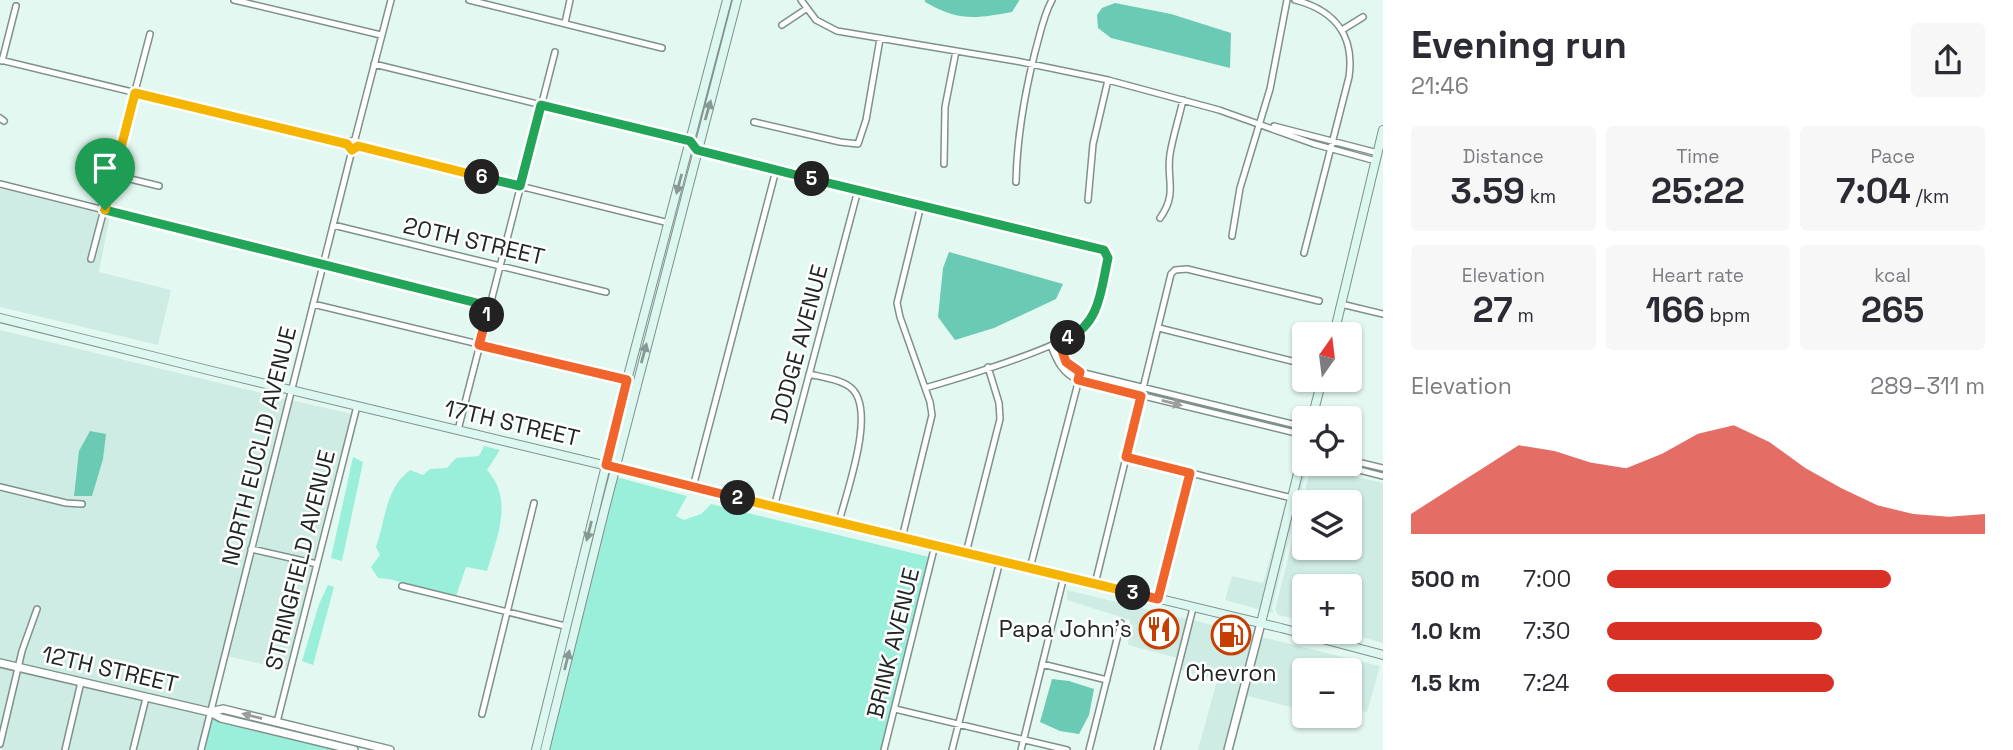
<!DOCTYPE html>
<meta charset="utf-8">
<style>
body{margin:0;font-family:"Space Grotesk",sans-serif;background:#f7f7f7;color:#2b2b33;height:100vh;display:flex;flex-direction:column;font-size:26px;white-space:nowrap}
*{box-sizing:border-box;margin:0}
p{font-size:23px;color:#7c7c81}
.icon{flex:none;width:38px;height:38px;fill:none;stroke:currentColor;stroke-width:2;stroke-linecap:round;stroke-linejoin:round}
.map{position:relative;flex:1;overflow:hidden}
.drawer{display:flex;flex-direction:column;background:#fff;width:630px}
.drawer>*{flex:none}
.needle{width:46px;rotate:14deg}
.fabs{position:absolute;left:1292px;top:322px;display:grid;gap:14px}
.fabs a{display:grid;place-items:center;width:70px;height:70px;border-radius:7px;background:#fff;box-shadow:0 2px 5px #0004;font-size:35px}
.pin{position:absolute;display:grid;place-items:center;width:60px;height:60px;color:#fff;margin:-72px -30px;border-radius:50% 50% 50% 0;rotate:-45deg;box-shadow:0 0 7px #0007}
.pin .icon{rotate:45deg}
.km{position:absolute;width:35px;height:35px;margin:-18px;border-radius:50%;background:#222;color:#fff;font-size:19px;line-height:35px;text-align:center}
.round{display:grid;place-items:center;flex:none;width:74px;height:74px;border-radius:7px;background:#f7f7f7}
.summary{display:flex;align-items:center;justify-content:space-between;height:119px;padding:0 28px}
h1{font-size:38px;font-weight:800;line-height:52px}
.figures{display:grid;grid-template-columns:repeat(3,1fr);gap:10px;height:119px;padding:7px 28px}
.figures div{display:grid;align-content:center;border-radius:7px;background:#f7f7f7;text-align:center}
.figures b{font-size:35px;font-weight:800}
.figures small{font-size:19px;font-weight:400}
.figures p{font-size:19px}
.chart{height:196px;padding:14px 28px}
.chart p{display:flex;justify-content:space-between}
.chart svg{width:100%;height:126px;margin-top:7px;fill:#d93025;opacity:.7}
ul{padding:0 28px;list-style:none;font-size:23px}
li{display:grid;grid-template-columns:112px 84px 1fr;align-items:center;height:52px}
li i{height:18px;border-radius:9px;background:#d93025}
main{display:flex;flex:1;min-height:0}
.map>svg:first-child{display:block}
.built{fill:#cfece4;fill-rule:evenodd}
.green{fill:#99efd9}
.water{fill:#6acab3}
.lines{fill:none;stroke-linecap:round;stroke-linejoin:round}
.minor-casing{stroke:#7e918b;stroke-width:8}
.tertiary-casing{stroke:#7e918b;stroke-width:10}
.secondary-casing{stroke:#7e918b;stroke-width:10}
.minor{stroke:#fff;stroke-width:5}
.tertiary{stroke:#fff;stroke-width:7}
.secondary{stroke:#dcf7f0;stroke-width:8}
.oneway{fill:#879995}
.oneway2{fill:#9b9e9d}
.split-1-casing{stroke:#fff;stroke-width:14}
.split-2-casing{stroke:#fff;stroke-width:14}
.split-3-casing{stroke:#fff;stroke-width:14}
.split-4-casing{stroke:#fff;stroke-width:14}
.split-5-casing{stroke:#fff;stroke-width:14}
.split-6-casing{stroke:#fff;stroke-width:14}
.split-7-casing{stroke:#fff;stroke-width:14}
.split-1{stroke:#22a559;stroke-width:9}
.split-2{stroke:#f0652b;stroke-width:9}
.split-3{stroke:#f5b400;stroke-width:9}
.split-4{stroke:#f0652b;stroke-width:9}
.split-5{stroke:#22a559;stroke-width:9}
.split-6{stroke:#22a559;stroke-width:9}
.split-7{stroke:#f5b400;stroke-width:9}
.labels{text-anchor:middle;stroke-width:5;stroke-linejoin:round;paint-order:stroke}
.street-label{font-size:23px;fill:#202725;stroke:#fff}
.poi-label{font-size:23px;fill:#202725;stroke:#fff;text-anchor:end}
</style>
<main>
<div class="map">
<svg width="1383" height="750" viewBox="0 0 1383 750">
<rect width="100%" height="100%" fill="#e3f8f1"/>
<path class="built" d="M0,188L101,213L88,261L93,263L107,214L110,215L99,272L171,290L158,345L0,307Z
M0,330L286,399L208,708L21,665L41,607L36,605L16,664L0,660V491L65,507H84L85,501L66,500L0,484Z
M291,400L352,414L315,561L255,547Z
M1304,464H1308L1272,607L1273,613L1267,611Z
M1311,466L1383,483V643L1342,632H1349V586H1304V621L1278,615L1275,610ZM1304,502H1349V548H1304Z
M1286,500H1288L1261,610L1225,600L1232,576L1263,583Z
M253,553L313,567L287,670L227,656Z
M1067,590L1187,619L1178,658L1128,645L1130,620L1067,600Z
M1193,620L1256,636L1225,750H1198L1217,681L1181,670Z
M1262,637L1380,666L1367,712L1349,707V670H1304L1302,710L1248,696L1233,750H1231Z
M0,667L14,670L0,732Z
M20,671L77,685L62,750H2Z
M83,686L143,700L130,750H68Z
M148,701L207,714L198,750H136Z"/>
<path class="green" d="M484,446L500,450L487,470C514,499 497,538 487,571L466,567L456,596L389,579L378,578L371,567L380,555L376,547C386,519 385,489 410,470L423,475L430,469L447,468L456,458L479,456Z
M353,457L363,462L342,561L331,558Z
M616,477L687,496L676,516L684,520L701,514L711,504L929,557L881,750H548Z
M328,585L334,587L313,665L302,661L319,604Z
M212,717L341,750H204Z"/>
<path class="water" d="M925,0H1019V1L1012,12C975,19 958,21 925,2Z
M1115,3L1171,14L1231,33L1230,68L1111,38L1098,28L1097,15L1102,8Z
M949,252L1063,284L1056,299L994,328L955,340L938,317L943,268Z
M90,431L106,434L103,459L92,496H74L79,451Z
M1052,679L1069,681L1094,689L1089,715L1079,734L1060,731L1040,722Z"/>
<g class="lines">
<defs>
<path id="minor" d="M234,0L381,35
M469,0L662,48
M801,0L816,20L837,31L1016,61L1108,80L1219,110L1314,144L1376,161
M1295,0C1334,10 1355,35 1349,77L1304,253
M565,23L570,0
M782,25L806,9
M1342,30L1363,17
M0,60L347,144L352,150L358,146L355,139L347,144
M2,61L16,6
M374,64L689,141L697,150L1106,251L1108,259C1104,278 1101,305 1090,321C1076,344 956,379 925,388
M0,118L4,121
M754,122L840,142L858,144L866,120L880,39
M1274,126L1378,153
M355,139L391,0
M358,146L669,223
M944,164L945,107L956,51
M114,175L159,186
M1016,182C1017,137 1024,96 1035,52C1040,35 1043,16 1052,0
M0,184L489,306
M1088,200L1093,144L1108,80
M1160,218C1178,193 1166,180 1170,154C1173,136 1179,118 1183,100
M333,225L606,292
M1232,236L1240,188L1270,89L1287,0
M91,259L150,34
M313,304L627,380
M1341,304L1383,314
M1159,328L1304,364
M1059,342L1066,362L1080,372L1304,427
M1051,346C1057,361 1062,373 1078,380L1304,435
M809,374C821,377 840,379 850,387C878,408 846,493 839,522
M458,430L555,52
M1126,457L1292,498
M1349,460L1383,468
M1336,464L1383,476
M0,487L66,503L82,504
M693,487L776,170
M774,507L858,190
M902,538L932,415L930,402L900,317L897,303L921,205
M251,549L317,564
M966,553L1000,419L999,403L988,367
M1030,568L1079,379
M1095,584L1171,274L1175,270L1187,269L1319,301
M402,586L565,626
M1159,599L1190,473
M1042,664L1107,680
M895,709L1067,750
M482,714L534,503
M277,722L357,406
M0,744L22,651L37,609
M65,750L81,682
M133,750L146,698
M201,750L352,150
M884,750L935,545
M952,750L1000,561
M1021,750L1064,576
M1089,750L1121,623
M1157,750L1193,608"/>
<path id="tertiary" d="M0,663L210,712L221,718L354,750
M210,712L223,709L390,750
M1228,750L1261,623"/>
<path id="secondary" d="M0,318L212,371L1281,628L1383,655
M1334,334L1383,130
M1312,418L1322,380
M1261,623L1304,449
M536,750L627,380L727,0
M545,750L604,512L737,0"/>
</defs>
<use href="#minor" class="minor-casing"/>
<use href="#tertiary" class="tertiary-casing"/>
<use href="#secondary" class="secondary-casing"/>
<use href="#minor" class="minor"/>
<use href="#tertiary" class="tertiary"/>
<use href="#secondary" class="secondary"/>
</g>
<defs><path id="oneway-solid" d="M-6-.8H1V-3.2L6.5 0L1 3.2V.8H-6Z" transform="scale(1.75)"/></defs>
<g class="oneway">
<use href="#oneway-solid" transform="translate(708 110) rotate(-74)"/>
<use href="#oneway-solid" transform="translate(679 184) rotate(105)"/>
<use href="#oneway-solid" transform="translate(644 353) rotate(-75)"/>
<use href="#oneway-solid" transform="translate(589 531) rotate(104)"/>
<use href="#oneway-solid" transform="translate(567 660) rotate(-76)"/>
</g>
<g class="oneway2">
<use href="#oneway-solid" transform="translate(1172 403) rotate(14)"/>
<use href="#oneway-solid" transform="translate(252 716) rotate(-166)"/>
</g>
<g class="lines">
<defs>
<path id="split-1" d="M105,210L489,306L487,315"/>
<path id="split-2" d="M487,315L479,345L627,380L606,465L738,498"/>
<path id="split-3" d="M738,498L1133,593"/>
<path id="split-4" d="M1068,338L1059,342L1066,362L1080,372L1078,380L1141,396L1126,457L1190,473L1158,599L1133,593"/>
<path id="split-5" d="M812,179L1104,250L1108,258C1101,289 1100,324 1068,338"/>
<path id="split-6" d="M482,177L520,186L541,105L690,141L697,150L812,179"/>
<path id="split-7" d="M105,210L135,93L347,144L352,150L358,146L482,177"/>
</defs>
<use href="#split-1" class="split-1-casing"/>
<use href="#split-2" class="split-2-casing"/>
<use href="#split-3" class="split-3-casing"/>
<use href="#split-4" class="split-4-casing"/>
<use href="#split-5" class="split-5-casing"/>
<use href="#split-6" class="split-6-casing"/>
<use href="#split-7" class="split-7-casing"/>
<use href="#split-1" class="split-1"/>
<use href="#split-2" class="split-2"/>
<use href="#split-3" class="split-3"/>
<use href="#split-4" class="split-4"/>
<use href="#split-5" class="split-5"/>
<use href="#split-6" class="split-6"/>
<use href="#split-7" class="split-7"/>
</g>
<defs>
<symbol id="restaurant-ring" viewBox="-11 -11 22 22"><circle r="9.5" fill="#fff" stroke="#c63f02" stroke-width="1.5"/><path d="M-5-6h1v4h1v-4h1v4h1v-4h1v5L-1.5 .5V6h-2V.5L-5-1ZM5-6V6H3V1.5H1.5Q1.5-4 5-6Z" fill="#c63f02"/></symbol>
<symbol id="fuel-ring" viewBox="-11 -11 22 22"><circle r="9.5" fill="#fff" stroke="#c63f02" stroke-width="1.5"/><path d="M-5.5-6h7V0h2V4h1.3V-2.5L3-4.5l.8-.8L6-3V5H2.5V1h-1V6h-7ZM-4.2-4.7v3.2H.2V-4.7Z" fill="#c63f02"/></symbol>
</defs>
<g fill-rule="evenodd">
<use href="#restaurant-ring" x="1137" y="607" width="44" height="44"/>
<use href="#fuel-ring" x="1209" y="613" width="44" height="44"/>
</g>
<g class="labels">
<g class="street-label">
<text transform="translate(474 241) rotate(13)" y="8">20TH STREET</text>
<text transform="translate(799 344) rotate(-75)" y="8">DODGE AVENUE</text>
<text transform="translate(512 423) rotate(13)" y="8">17TH STREET</text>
<text transform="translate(259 446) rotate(-76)" y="8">NORTH EUCLID AVENUE</text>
<text transform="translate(300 560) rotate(-76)" y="8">STRINGFIELD AVENUE</text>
<text transform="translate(893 643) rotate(-76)" y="8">BRINK AVENUE</text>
<text transform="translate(110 669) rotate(13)" y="8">12TH STREET</text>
</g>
<g class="poi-label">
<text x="1132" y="637">Papa John's</text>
<text x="1231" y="681" text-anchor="middle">Chevron</text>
</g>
</g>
</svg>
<div class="fabs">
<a><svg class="needle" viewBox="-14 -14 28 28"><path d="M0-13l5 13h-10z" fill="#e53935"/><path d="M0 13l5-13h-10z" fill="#7c7c81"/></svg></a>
<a><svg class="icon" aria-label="locate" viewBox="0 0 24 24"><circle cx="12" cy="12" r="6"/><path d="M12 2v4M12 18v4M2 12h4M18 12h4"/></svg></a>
<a><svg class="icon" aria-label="layers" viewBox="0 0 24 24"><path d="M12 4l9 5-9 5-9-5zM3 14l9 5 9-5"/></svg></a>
<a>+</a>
<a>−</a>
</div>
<div class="pin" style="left:105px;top:210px;background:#1e9e55"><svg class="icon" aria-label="arrive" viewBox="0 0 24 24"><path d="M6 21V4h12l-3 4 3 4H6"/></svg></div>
<b class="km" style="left:487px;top:315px">1</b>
<b class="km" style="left:738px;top:498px">2</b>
<b class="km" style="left:1133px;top:593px">3</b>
<b class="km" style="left:1068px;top:338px">4</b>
<b class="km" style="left:812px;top:179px">5</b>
<b class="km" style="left:482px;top:177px">6</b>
</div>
<section class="drawer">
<div class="summary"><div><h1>Evening run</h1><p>21:46</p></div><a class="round"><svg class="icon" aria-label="share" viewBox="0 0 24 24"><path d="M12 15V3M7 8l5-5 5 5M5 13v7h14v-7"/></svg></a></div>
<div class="figures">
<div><p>Distance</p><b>3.59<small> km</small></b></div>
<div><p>Time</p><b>25:22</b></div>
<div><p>Pace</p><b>7:04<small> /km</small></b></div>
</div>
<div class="figures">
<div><p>Elevation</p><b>27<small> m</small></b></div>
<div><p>Heart rate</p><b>166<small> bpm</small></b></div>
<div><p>kcal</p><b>265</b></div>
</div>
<div class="chart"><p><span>Elevation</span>289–311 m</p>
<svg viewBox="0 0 160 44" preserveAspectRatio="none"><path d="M0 44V37L10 29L20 21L30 13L40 15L50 19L60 21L70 16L80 9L90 6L100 12L110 21L120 28L130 34L140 37L150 38L160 37V44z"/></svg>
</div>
<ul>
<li><b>500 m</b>7:00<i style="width:75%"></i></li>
<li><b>1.0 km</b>7:30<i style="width:57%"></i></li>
<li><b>1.5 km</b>7:24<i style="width:60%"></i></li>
</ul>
</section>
</main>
